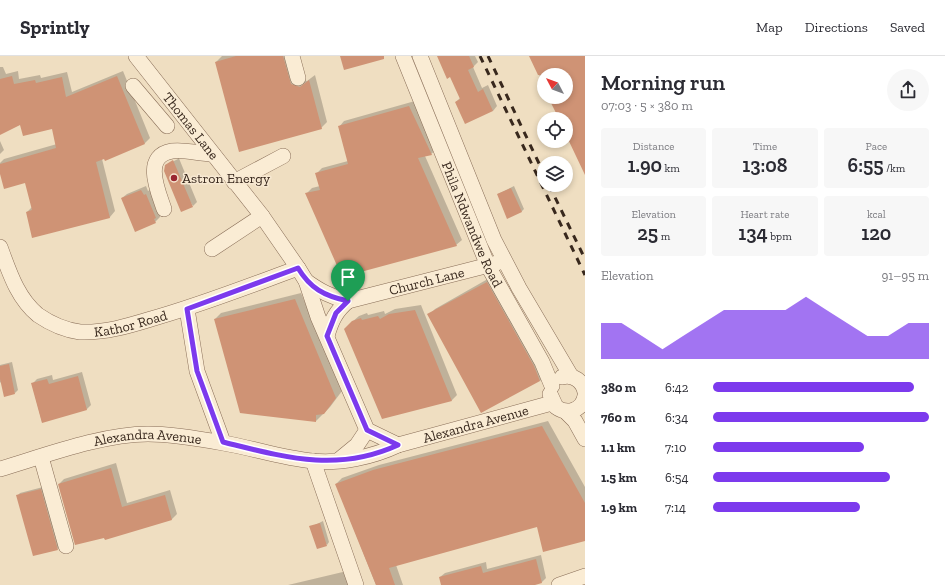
<!DOCTYPE html>
<meta charset="utf-8">
<style>
body{margin:0;font-family:"Zilla Slab",serif;background:#f7f7f7;color:#2b2b33;height:100vh;display:flex;flex-direction:column;font-size:15px;white-space:nowrap}
*{box-sizing:border-box;margin:0}
p{font-size:13px;color:#7c7c81}
.icon{flex:none;width:22px;height:22px;fill:none;stroke:currentColor;stroke-width:2;stroke-linecap:round;stroke-linejoin:round}
.map{position:relative;flex:1;overflow:hidden}
.panel{display:flex;flex-direction:column;background:#fff;width:360px}
.panel>*{flex:none}
.needle{width:26px;rotate:311deg}
.tools{position:absolute;left:537px;top:12px;display:grid;gap:8px}
.tools a{display:grid;place-items:center;width:36px;height:36px;border-radius:50%;background:#fff;box-shadow:0 2px 6px #0003;font-size:20px}
.pin{position:absolute;display:grid;place-items:center;width:34px;height:34px;color:#fff;margin:-41px -17px;border-radius:50% 50% 50% 0;rotate:-45deg;box-shadow:0 0 4px #0007}
.pin .icon{rotate:45deg}
.round{display:grid;place-items:center;flex:none;width:42px;height:42px;border-radius:21px;background:#f7f7f7}
.headline{display:flex;align-items:center;justify-content:space-between;height:68px;padding:0 16px}
h1{font-size:22px;font-weight:600;line-height:30px}
.figures{display:grid;grid-template-columns:repeat(3,1fr);gap:6px;height:68px;padding:4px 16px}
.figures div{display:grid;align-content:center;border-radius:4px;background:#f7f7f7;text-align:center}
.figures b{font-size:20px;font-weight:600}
.figures small{font-size:11px;font-weight:400}
.figures p{font-size:11px}
.chart{height:112px;padding:8px 16px}
.chart p{display:flex;justify-content:space-between}
.chart svg{width:100%;height:72px;margin-top:4px;fill:#7c3aed;opacity:.7}
ul{padding:0 16px;list-style:none;font-size:13px}
li{display:grid;grid-template-columns:64px 48px 1fr;align-items:center;height:30px}
li i{height:10px;border-radius:5px;background:#7c3aed}
header{display:flex;align-items:center;gap:24px;box-sizing:border-box;height:56px;padding:0 20px;background:#fff;border-bottom:1px solid #e1e1e2}
header strong{font-size:19px}
nav{display:flex;gap:22px;margin-inline-start:auto;font-size:14px}
main{display:flex;flex:1;min-height:0}
.map>svg:first-child{display:block}
.shadow{fill:#0003}
.building{fill:#cf9375}
.lines{fill:none;stroke-linecap:round;stroke-linejoin:round}
.minor-casing{stroke:#896e58;stroke-width:16}
.minor{stroke:#faecd4;stroke-width:15}
.rail{stroke:#38281d;stroke-width:3;stroke-dasharray:7 7;stroke-linecap:butt}
.route-casing{stroke:#fff;stroke-width:8}
.route{stroke:#7c3aed;stroke-width:5}
.poi-dot{fill:#9a2630;stroke:#f7e8d1;stroke-width:1.5}
.labels{text-anchor:middle;stroke-width:3;stroke-linejoin:round;paint-order:stroke}
.street-label{font-size:14px;fill:#38281d;stroke:#f7e8d1}
.poi-label{font-size:14px;fill:#38281d;stroke:#f7e8d1;text-anchor:start}
</style>
<header>
<strong>Sprintly</strong>
<nav><a>Map</a><a>Directions</a><a>Saved</a></nav>
</header>
<main>
<div class="map">
<svg width="585" height="529" viewBox="0 0 585 529">
<rect width="100%" height="100%" fill="#efdec1"/>
<path class="shadow" d="M222,0H291L297,23L307,25L315,19L327,66L321,72L216,6Z
M438,0H475L478,6L473,11L482,32L488,29L497,50L493,55L456,46L461,41L451,20Z
M530,0H585V117L566,76V63H560L549,41H566V19H544V29Z
M0,11H3L6,18L18,15L19,23L40,19L41,22L67,16L72,36L123,15L150,82L145,87L106,103H102L115,155L110,161L33,181L27,156L32,151L26,126L0,115V107L4,103L57,88L53,72L21,68L0,78Z
M415,45L437,93L431,98L425,100L462,184L456,189L306,138L312,132L320,130L316,118L322,112L348,105L339,71L344,65Z
M0,85L4,94L0,98Z
M178,100L197,146L193,150L166,109L178,103L177,101L171,104Z
M146,130L148,135L150,134L160,157V161L155,166L122,142L127,138Z
M514,130L524,153L521,156L498,138Z
M493,220L546,319L540,325L429,259L435,253Z
M301,237L342,335L330,351L316,365L215,263L221,257Z
M421,249L457,339L452,344L383,362L352,266L359,260L367,257L368,259L384,255L385,258L395,253Z
M12,306L18,334L15,337L0,326V309Z
M82,316L91,349L87,353L42,366L32,328L37,323L52,319L53,324Z
M548,365L585,431V484L537,470L396,509L403,529H376L336,428L342,422L379,409Z
M116,407L127,447L170,434L177,458L172,463L105,483L59,428L64,423Z
M43,431L60,490L57,493L17,440L20,437Z
M323,465L329,486L327,489L311,471Z
M541,499L546,522L542,526L531,529H442L440,521L445,517L486,506L487,513Z
M347,515L351,529H288Z"/>
<path class="building" d="M236,0H283L291,28L300,31L309,24L322,73L239,96L215,6Z
M340,0H384V3L344,14Z
M437,0H469L474,11L468,14L478,36L483,33L493,55L465,68L455,46L460,43L450,21L447,23Z
M529,0H585V119L566,79V63H559L548,41H566V19H538Z
M12,20L14,28L35,24L36,27L62,21L66,41L117,20L145,88L105,105L104,103L96,106L110,162L32,182L26,156L32,154L25,127L4,133L0,118V108L56,92L52,73L23,80L20,69L0,79V23Z
M409,50L432,99L418,102L457,190L342,221L305,137L320,134L315,117L348,108L338,70Z
M173,104L193,151L181,156L164,115L165,109Z
M511,132L522,156L507,163L497,138Z
M141,134L144,139L146,138L156,162L154,163L156,167L135,176L121,142Z
M487,226L534,310L540,325L481,357L427,258Z
M295,243L336,342L324,358L316,359V366L240,357L214,263Z
M415,254L452,345L382,363L344,273L352,265L361,262L362,264L378,260L380,263L389,258Z
M9,308L15,338L4,341L0,323V310Z
M78,320L87,354L42,367L31,327L47,323L49,328Z
M542,370L585,447V485L543,496L537,471L389,512L395,529H376L335,428L373,414Z
M111,412L122,451L165,439L172,464L105,484L104,482L75,489L58,428Z
M41,433L58,494L33,500L16,439Z
M320,467L327,490L317,493L309,470Z
M536,503L542,527L535,529H441L439,521L481,510L483,517Z"/>
<g class="lines">
<defs>
<g id="minor">
<path id="s1" d="M136,0L262,160L298,212L306,225L318,261L367,374L398,389"/>
<path d="M292,0L298,22"/>
<path id="s2" d="M403,0L488,210L542,306L552,330"/>
<path d="M420,0L494,184L519,232L571,320"/>
<path d="M133,30L167,70"/>
<path d="M234,126L283,100"/>
<path d="M164,153C158,135 142,100 172,95C184,93 200,98 213,98"/>
<path id="s3" d="M0,191C9,215 17,242 38,259C51,268 65,274 80,276C105,277 128,270 151,263C201,249 249,230 298,212"/>
<path d="M212,193L262,160"/>
<path id="s4" d="M306,225C320,235 331,241 348,245L497,207"/>
<path d="M187,253L197,315L223,386"/>
<path d="M327,280C331,265 336,255 348,245"/>
<path d="M562,321C573,318 583,325 585,336"/>
<path d="M550,338L556,351C567,359 582,355 585,340"/>
<path d="M566,356L575,365L585,383"/>
<path d="M41,401L66,490"/>
<path d="M340,403L357,389L367,374"/>
<path d="M313,405L356,529"/>
<path id="s5" d="M0,413C44,400 102,378 148,378C170,378 201,383 223,387C253,392 282,402 312,405C340,408 373,401 398,389L552,347"/>
<path d="M559,529L585,520"/>
</g>
</defs>
<use href="#minor" class="minor-casing"/>
<use href="#minor" class="minor"/>
<path class="rail" d="M480,0L585,219
M488,0L544,118
M549,129L585,203"/>
</g>
<g class="lines">
<defs>
<path id="route" d="M298,212C310,232 324,240 348,245L336,257L327,280L367,374L398,389C337,417 284,401 223,386L197,315L187,253Z"/>
</defs>
<use href="#route" class="route-casing"/>
<use href="#route" class="route"/>
</g>
<circle class="poi-dot" cx="174" cy="122" r="4"/>
<g class="labels">
<g class="street-label">
<text dy="5" stroke="none"><textPath href="#s1" startOffset="89">Thomas Lane</textPath></text>
<text dy="5" stroke="none"><textPath href="#s2" startOffset="182">Phila Ndwandwe Road</textPath></text>
<text dy="5" stroke="none"><textPath href="#s4" startOffset="128">Church Lane</textPath></text>
<text dy="5" stroke="none"><textPath href="#s3" startOffset="176">Kathor Road</textPath></text>
<text dy="5" stroke="none"><textPath href="#s5" startOffset="488">Alexandra Avenue</textPath></text>
<text dy="5" stroke="none"><textPath href="#s5" startOffset="152">Alexandra Avenue</textPath></text>
</g>
<g class="poi-label">
<text x="182" y="127">Astron Energy</text>
</g>
</g>
</svg>
<div class="tools">
<a><svg class="needle" viewBox="-14 -14 28 28"><path d="M0-13l5 13h-10z" fill="#e53935"/><path d="M0 13l5-13h-10z" fill="#7c7c81"/></svg></a>
<a><svg class="icon" aria-label="locate" viewBox="0 0 24 24"><circle cx="12" cy="12" r="6"/><path d="M12 2v4M12 18v4M2 12h4M18 12h4"/></svg></a>
<a><svg class="icon" aria-label="layers" viewBox="0 0 24 24"><path d="M12 4l9 5-9 5-9-5zM3 14l9 5 9-5"/></svg></a>
</div>
<div class="pin" style="left:348px;top:245px;background:#1e9e55"><svg class="icon" aria-label="arrive" viewBox="0 0 24 24"><path d="M6 21V4h12l-3 4 3 4H6"/></svg></div>
</div>
<section class="panel">
<div class="headline"><div><h1>Morning run</h1><p>07:03 · 5 × 380 m</p></div><a class="round"><svg class="icon" aria-label="share" viewBox="0 0 24 24"><path d="M12 15V3M7 8l5-5 5 5M5 13v7h14v-7"/></svg></a></div>
<div class="figures">
<div><p>Distance</p><b>1.90<small> km</small></b></div>
<div><p>Time</p><b>13:08</b></div>
<div><p>Pace</p><b>6:55<small> /km</small></b></div>
</div>
<div class="figures">
<div><p>Elevation</p><b>25<small> m</small></b></div>
<div><p>Heart rate</p><b>134<small> bpm</small></b></div>
<div><p>kcal</p><b>120</b></div>
</div>
<div class="chart"><p><span>Elevation</span>91–95 m</p>
<svg viewBox="0 0 160 44" preserveAspectRatio="none"><path d="M0 44V22L10 22L20 30L30 38L40 30L50 22L60 14L70 14L80 14L90 14L100 6L110 14L120 22L130 30L140 30L150 22L160 22V44z"/></svg>
</div>
<ul>
<li><b>380 m</b>6:42<i style="width:93%"></i></li>
<li><b>760 m</b>6:34<i style="width:100%"></i></li>
<li><b>1.1 km</b>7:10<i style="width:70%"></i></li>
<li><b>1.5 km</b>6:54<i style="width:82%"></i></li>
<li><b>1.9 km</b>7:14<i style="width:68%"></i></li>
</ul>
</section>
</main>
